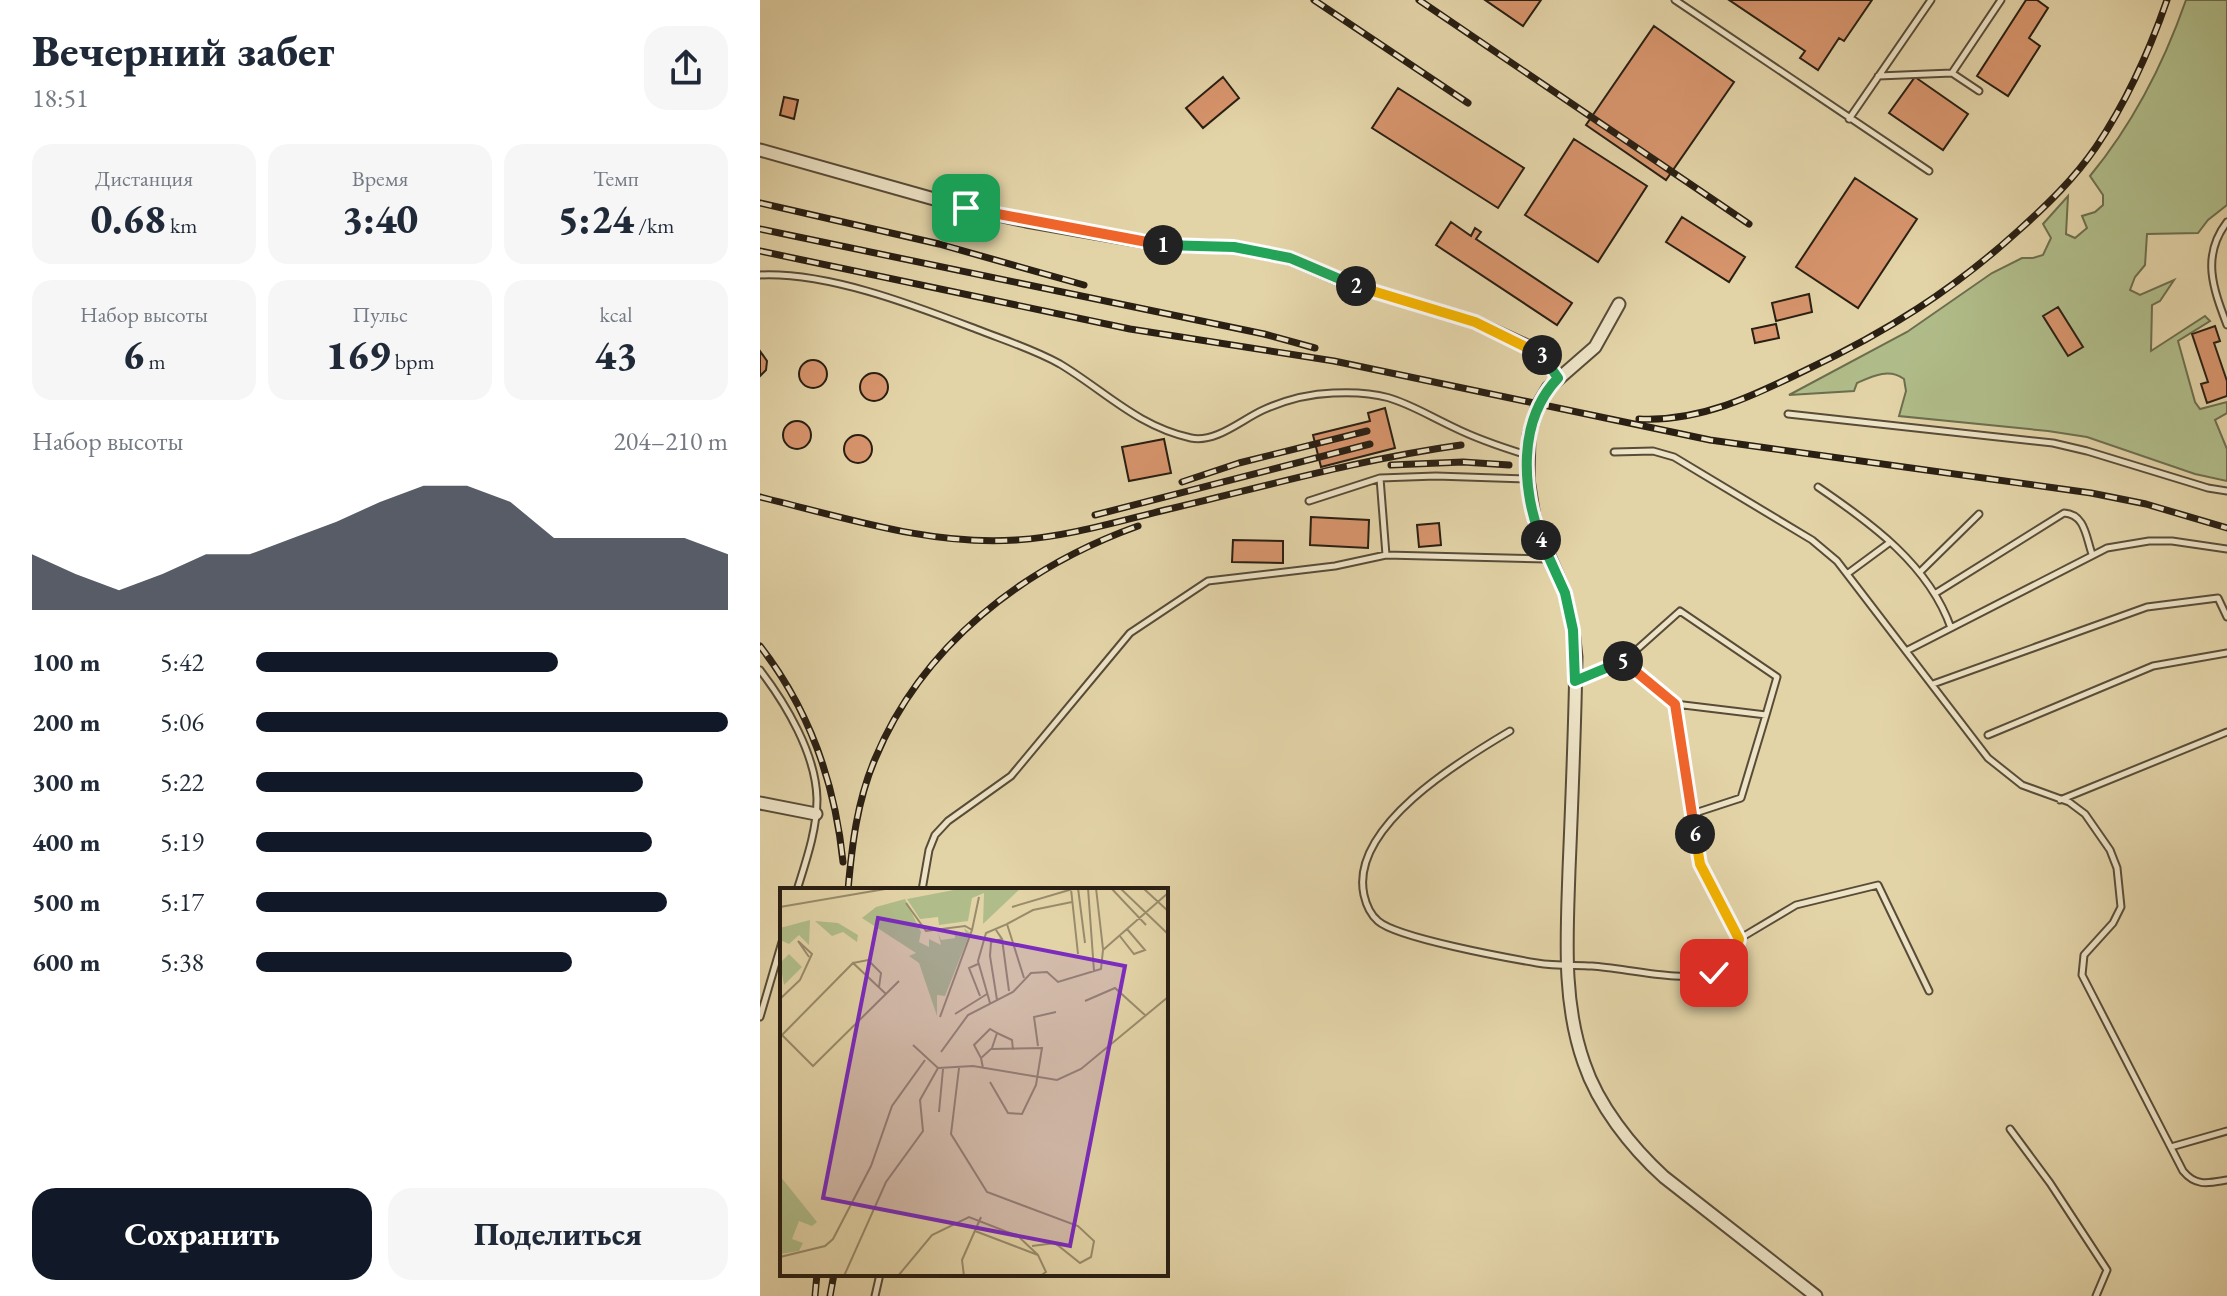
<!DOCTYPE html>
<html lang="ru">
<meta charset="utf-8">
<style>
body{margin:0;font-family:"EB Garamond",serif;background:#f6f6f7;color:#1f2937;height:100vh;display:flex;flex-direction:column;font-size:30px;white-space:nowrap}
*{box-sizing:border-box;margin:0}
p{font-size:26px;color:#747a83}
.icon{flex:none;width:44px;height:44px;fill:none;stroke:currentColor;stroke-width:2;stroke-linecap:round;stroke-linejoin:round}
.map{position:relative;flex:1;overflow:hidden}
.drawer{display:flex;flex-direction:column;background:#fff;width:760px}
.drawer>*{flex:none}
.pin{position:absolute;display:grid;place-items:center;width:68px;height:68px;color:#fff;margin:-34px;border-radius:16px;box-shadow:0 4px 12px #0006}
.km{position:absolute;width:40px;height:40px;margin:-20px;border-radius:50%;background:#222;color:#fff;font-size:22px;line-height:40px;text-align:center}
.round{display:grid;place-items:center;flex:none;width:84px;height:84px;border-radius:24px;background:#f6f6f7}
.summary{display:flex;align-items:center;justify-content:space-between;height:136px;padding:0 32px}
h1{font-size:44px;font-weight:800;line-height:60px}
.metrics{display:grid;grid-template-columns:repeat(3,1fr);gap:12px;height:136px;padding:8px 32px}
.metrics div{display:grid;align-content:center;border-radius:20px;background:#f6f6f7;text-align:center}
.metrics b{font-size:40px;font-weight:800}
.metrics small{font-size:22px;font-weight:400}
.metrics p{font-size:22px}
.chart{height:224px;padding:16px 32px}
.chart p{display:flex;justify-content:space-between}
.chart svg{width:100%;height:144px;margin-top:8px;fill:#111827;opacity:.7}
.primary-button{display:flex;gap:16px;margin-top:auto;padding:16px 32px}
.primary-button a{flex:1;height:92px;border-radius:24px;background:#111827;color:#fff;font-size:32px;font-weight:800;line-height:92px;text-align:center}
.primary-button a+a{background:#f6f6f7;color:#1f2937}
ul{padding:0 32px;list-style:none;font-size:26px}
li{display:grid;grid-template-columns:128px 96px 1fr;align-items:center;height:60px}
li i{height:20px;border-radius:10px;background:#111827}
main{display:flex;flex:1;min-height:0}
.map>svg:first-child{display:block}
.green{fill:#b0bd8a;stroke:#6c6e4e;stroke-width:2}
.building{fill:#d8956d;stroke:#291f13;stroke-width:2}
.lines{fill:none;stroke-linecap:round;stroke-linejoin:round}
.service-casing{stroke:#584c38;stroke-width:9}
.minor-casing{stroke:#584c38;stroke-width:15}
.service{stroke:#ede3c6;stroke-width:5}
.minor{stroke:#ede3c6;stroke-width:11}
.rail-casing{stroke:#291f13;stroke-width:7}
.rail{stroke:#ede3c6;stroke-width:4;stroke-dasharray:12;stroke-linecap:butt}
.split-1-casing{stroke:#fff;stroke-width:16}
.split-2-casing{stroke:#fff;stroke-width:16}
.split-3-casing{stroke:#fff;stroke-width:16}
.split-4-casing{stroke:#fff;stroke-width:16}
.split-5-casing{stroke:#fff;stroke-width:16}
.split-6-casing{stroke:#fff;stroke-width:16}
.split-7-casing{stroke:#fff;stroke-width:16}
.split-1{stroke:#f0652b;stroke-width:10}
.split-2{stroke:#22a559;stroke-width:10}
.split-3{stroke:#f5b400;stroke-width:10}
.split-4{stroke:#22a559;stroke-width:10}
.split-5{stroke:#22a559;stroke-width:10}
.split-6{stroke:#f0652b;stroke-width:10}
.split-7{stroke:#f5b400;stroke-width:10}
.inset-road{fill:none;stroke:#998c6c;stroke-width:2}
.view{fill:#7b2cbf;fill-opacity:0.15;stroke:#7b2cbf;stroke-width:4}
.inset-edge{fill:none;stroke:#291f13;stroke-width:4}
</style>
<main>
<section class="drawer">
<div class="summary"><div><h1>Вечерний забег</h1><p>18:51</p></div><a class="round"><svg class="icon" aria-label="share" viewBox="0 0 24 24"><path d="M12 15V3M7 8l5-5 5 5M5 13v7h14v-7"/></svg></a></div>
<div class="metrics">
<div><p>Дистанция</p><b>0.68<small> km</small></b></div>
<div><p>Время</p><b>3:40</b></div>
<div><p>Темп</p><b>5:24<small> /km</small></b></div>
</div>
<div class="metrics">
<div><p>Набор высоты</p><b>6<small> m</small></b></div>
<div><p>Пульс</p><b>169<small> bpm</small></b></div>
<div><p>kcal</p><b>43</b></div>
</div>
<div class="chart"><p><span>Набор высоты</span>204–210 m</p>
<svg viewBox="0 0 160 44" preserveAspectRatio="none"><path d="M0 44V27L10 33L20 38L30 33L40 27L50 27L60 22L70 17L80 11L90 6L100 6L110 11L120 22L130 22L140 22L150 22L160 27V44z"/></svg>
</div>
<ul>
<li><b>100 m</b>5:42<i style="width:64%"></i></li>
<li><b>200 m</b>5:06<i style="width:100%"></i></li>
<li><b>300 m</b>5:22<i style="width:82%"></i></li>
<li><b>400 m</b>5:19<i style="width:84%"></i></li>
<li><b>500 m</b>5:17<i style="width:87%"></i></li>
<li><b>600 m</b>5:38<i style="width:67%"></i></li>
</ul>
<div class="primary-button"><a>Сохранить</a><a>Поделиться</a></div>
</section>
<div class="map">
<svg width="1467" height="1296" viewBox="0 0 1467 1296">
<rect width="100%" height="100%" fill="#e3d4a8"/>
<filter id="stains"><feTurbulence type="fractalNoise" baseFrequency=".0025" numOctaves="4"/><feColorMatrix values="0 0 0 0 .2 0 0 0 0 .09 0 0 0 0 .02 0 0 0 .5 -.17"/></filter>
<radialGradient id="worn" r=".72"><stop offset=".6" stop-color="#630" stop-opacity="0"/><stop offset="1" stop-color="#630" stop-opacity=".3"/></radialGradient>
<path class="green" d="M1426,0H1467V205L1448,220L1438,233L1387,234L1385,265L1375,277L1370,290L1380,295L1414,280L1400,301L1392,305L1391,351L1445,316L1450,321L1418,341L1435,402L1440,409L1467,402V413L1455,420L1467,449V481L1435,474L1327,437L1288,431L1139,416L1146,391L1144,379C1129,368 1113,376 1097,383L1094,391L1029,395L1147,332L1232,273L1262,258H1273L1283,255L1291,238L1283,224L1308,196L1306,234L1315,238L1327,228L1322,216L1335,212L1343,205V195L1330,176C1372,125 1404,63 1426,0Z"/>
<path class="building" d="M725,0H781L763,26Z
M969,0H1112L1084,41L1079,38L1058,70L1040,58L1045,51Z
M1266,0H1277L1288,8L1269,38L1280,46L1248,96L1217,76Z
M894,26L974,82L906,180L826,125Z
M463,77L479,98L443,128L426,108Z
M1155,77L1208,114L1183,150L1129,113Z
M638,88L764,168L738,208L612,128Z
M24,97L38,100L34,119L20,115Z
M814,139L887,186L838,262L765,215Z
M1095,178L1157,219L1098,308L1036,267Z
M922,217L985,257L969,282L906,242Z
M691,222L711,236L715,228L721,232L716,239L812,303L797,325L676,245Z
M1049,294L1052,312L1016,321L1012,303Z
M1298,307L1323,347L1308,356L1283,316Z
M1016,324L1019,338L995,343L992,329Z
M1455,326L1460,341L1454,343L1467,381V396L1447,403L1441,384L1448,382L1432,334Z
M0,351L7,361L6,370L0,376Z
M39 374a14 14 0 1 1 28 0a14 14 0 1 1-28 0Z
M100 387a14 14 0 1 1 28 0a14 14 0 1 1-28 0Z
M625,408L635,448L561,467L553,435L610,421L608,413Z
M23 435a14 14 0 1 1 28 0a14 14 0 1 1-28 0Z
M84 449a14 14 0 1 1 28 0a14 14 0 1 1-28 0Z
M404,439L411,473L369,481L362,447Z
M551,517L609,520L608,548L550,545Z
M679,523L681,545L659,547L657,525Z
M473,540L523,541V563L472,562Z"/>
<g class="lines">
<defs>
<path id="service" d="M915,0L1169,171
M1192,73L1219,91
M1118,76L1192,73L1241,0
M1089,119L1171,0
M1467,222C1441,256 1453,288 1467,325
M0,275C68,272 153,305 216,329C244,340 273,349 300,364C345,391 377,426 431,438C456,443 481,420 503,410C525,400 548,394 573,393C630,390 645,404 693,427C717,439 741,447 767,455
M1028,414L1293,443L1327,451L1448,488L1467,491
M854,452L893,451L914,457L1052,540L1077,561L1087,574L1228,758L1262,785L1309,802L1325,814L1350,850L1357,868L1361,907L1353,923L1324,955L1322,975L1423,1171C1436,1187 1449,1183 1467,1180
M620,478L626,555
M1058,487C1111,523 1169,565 1191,628
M549,501L620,478L676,476L767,479
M1160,572L1219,514
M1087,574L1129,543
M1176,593L1304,513C1325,514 1326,537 1332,554
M1146,651L1347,548L1389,541H1412L1467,549
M864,661L920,611L1017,677L1006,715L915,704
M0,670C26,704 56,754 57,799C57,830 46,861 37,890
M1173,684L1387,607L1458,598L1467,617
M750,731C701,760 589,827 604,895C606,904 611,915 618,921C637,938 748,958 777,963C795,966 814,965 832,966C865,968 924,983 953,973C960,971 968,964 974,960L979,939L940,864L915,704L864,661L818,680
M1228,735L1393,666L1467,653
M1300,800L1467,732
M932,814L981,798L1006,715
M162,890L169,850L175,835L188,821L251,776L370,633L448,581L575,566L626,555L787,559
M979,939L1036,905L1118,885L1169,991
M0,1017L22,942
M1250,1129L1290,1183L1347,1270L1336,1296
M1411,1147L1467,1131
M115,1296L120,1274"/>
<path id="minor" d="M0,150L206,208L266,221L404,245L474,247L530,258L593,285L715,322L780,352L798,378
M859,304L835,347L788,388L778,405L769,435L768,479L775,523L805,593L813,630L816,657C815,728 812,799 809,870C807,935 802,1001 824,1063C838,1105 871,1147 904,1177L1056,1296
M0,803L56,814"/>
</defs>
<use href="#service" class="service-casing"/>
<use href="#minor" class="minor-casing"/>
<use href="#service" class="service"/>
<use href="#minor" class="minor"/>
<defs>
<path id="rail" d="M554,0L708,103
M659,0L989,224
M0,203L179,244L324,285
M0,229L504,334L555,348
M0,251L370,329L574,361L950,440L1331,493L1386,504L1467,528
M879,419C940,422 993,396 1046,370C1126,332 1192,291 1258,231C1287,205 1314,179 1336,147C1367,101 1389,52 1407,0
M631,465L703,462L749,465
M422,482L479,463L607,431
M0,497C83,517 170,546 256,540C306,537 356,522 405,510C503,487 601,459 701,445
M335,515L610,444
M0,646C49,709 75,783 83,862
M88,890C92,845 97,801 115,759C162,645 264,567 378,526
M55,1296L57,1274
M70,1296L74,1274"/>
</defs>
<use href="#rail" class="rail-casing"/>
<use href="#rail" class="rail"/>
</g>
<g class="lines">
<defs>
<path id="split-1" d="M206,208L403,245"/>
<path id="split-2" d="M403,245L474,247L530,258L596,286"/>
<path id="split-3" d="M596,286L715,322L782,355"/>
<path id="split-4" d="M781,540C762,488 757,421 798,378L782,355"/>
<path id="split-5" d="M781,540L805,593L813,630L815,681L863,661"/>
<path id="split-6" d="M863,661L915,704L935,834"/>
<path id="split-7" d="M935,834L940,864L979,939L974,960L954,973"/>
</defs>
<use href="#split-1" class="split-1-casing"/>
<use href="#split-2" class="split-2-casing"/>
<use href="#split-3" class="split-3-casing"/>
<use href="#split-4" class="split-4-casing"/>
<use href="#split-5" class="split-5-casing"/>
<use href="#split-6" class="split-6-casing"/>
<use href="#split-7" class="split-7-casing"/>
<use href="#split-1" class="split-1"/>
<use href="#split-2" class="split-2"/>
<use href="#split-3" class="split-3"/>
<use href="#split-4" class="split-4"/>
<use href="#split-5" class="split-5"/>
<use href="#split-6" class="split-6"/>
<use href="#split-7" class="split-7"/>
</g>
<g transform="translate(20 888)">
<rect width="388" height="388" fill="#e3d4a8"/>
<path d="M184,0H241L203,36L204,5L192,10L188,33L159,37L158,29L140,31L127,11ZM125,11L141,44L139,54L149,59V51L161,57L158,45L161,52L175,50L174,42L178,48L186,46L184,40L190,45L165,108L157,107V128L139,75L129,68L136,65L82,30L96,19ZM30,32L29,57L19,47L9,56L0,52V40ZM35,33L58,35L78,47L77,54L63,44L52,48ZM9,66L22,79L4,97L0,75ZM0,288L37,334L32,338L19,333L12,351L23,355L19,363L0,366Z" fill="#b0bd8a"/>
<path class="inset-road" d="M298,0L305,55M308,0L314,83M316,0L323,61M331,0L366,37M340,0L388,46M363,0L388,23M291,1L298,66M126,15L146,43L185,38L192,42L160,129M0,19L111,0M232,19L296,0M227,36L253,22L292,14M192,42L199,9M216,42L222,51L211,54L210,68L217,112M339,47L354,66L365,62L347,41M222,51L229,103M73,75L88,72L101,85L99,99M198,76L189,80L200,108M0,111L20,92L32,66L18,53L29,69M305,113L335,100L366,128M210,115L198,73L206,45L227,36L244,90M175,126L207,106M217,145L232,152L233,162M2,147L33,178L119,93M0,149L73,75L106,106M133,157L158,180L193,178L277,192L301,181L388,109M258,158L254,129L276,124M161,164L188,127L233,104L251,85L267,84L278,94L321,81L323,62L388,5M201,170L194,157L210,141L217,145L212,160M179,180L171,246L207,304L298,338L314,353L311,369L300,375L275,355L252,358M203,180L201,170L211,161L262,160L256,197L242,226L228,225L210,194M159,224L163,181M195,343L258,367L266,384L260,388M0,369L45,358L53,351L91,278L112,218L145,172M64,388L106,294L143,243L140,212L158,180M118,388L152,347L189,329L238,348L258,367M184,388L182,372L201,329"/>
<path class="view" d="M98,30L345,78L290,358L43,310Z"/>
<rect width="388" height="388" class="inset-edge"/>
</g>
<rect width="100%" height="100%" filter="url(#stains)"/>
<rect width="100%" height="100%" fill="url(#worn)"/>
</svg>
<div class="pin" style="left:206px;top:208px;background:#1e9e55"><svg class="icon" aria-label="arrive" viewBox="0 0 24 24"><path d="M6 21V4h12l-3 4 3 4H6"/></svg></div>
<div class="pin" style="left:954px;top:973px;background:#d93025"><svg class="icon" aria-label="check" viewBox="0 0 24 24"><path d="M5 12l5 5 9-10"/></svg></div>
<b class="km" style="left:403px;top:245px">1</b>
<b class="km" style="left:596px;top:286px">2</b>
<b class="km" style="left:782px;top:355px">3</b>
<b class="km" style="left:781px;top:540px">4</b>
<b class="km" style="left:863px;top:661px">5</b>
<b class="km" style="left:935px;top:834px">6</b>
</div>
</main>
